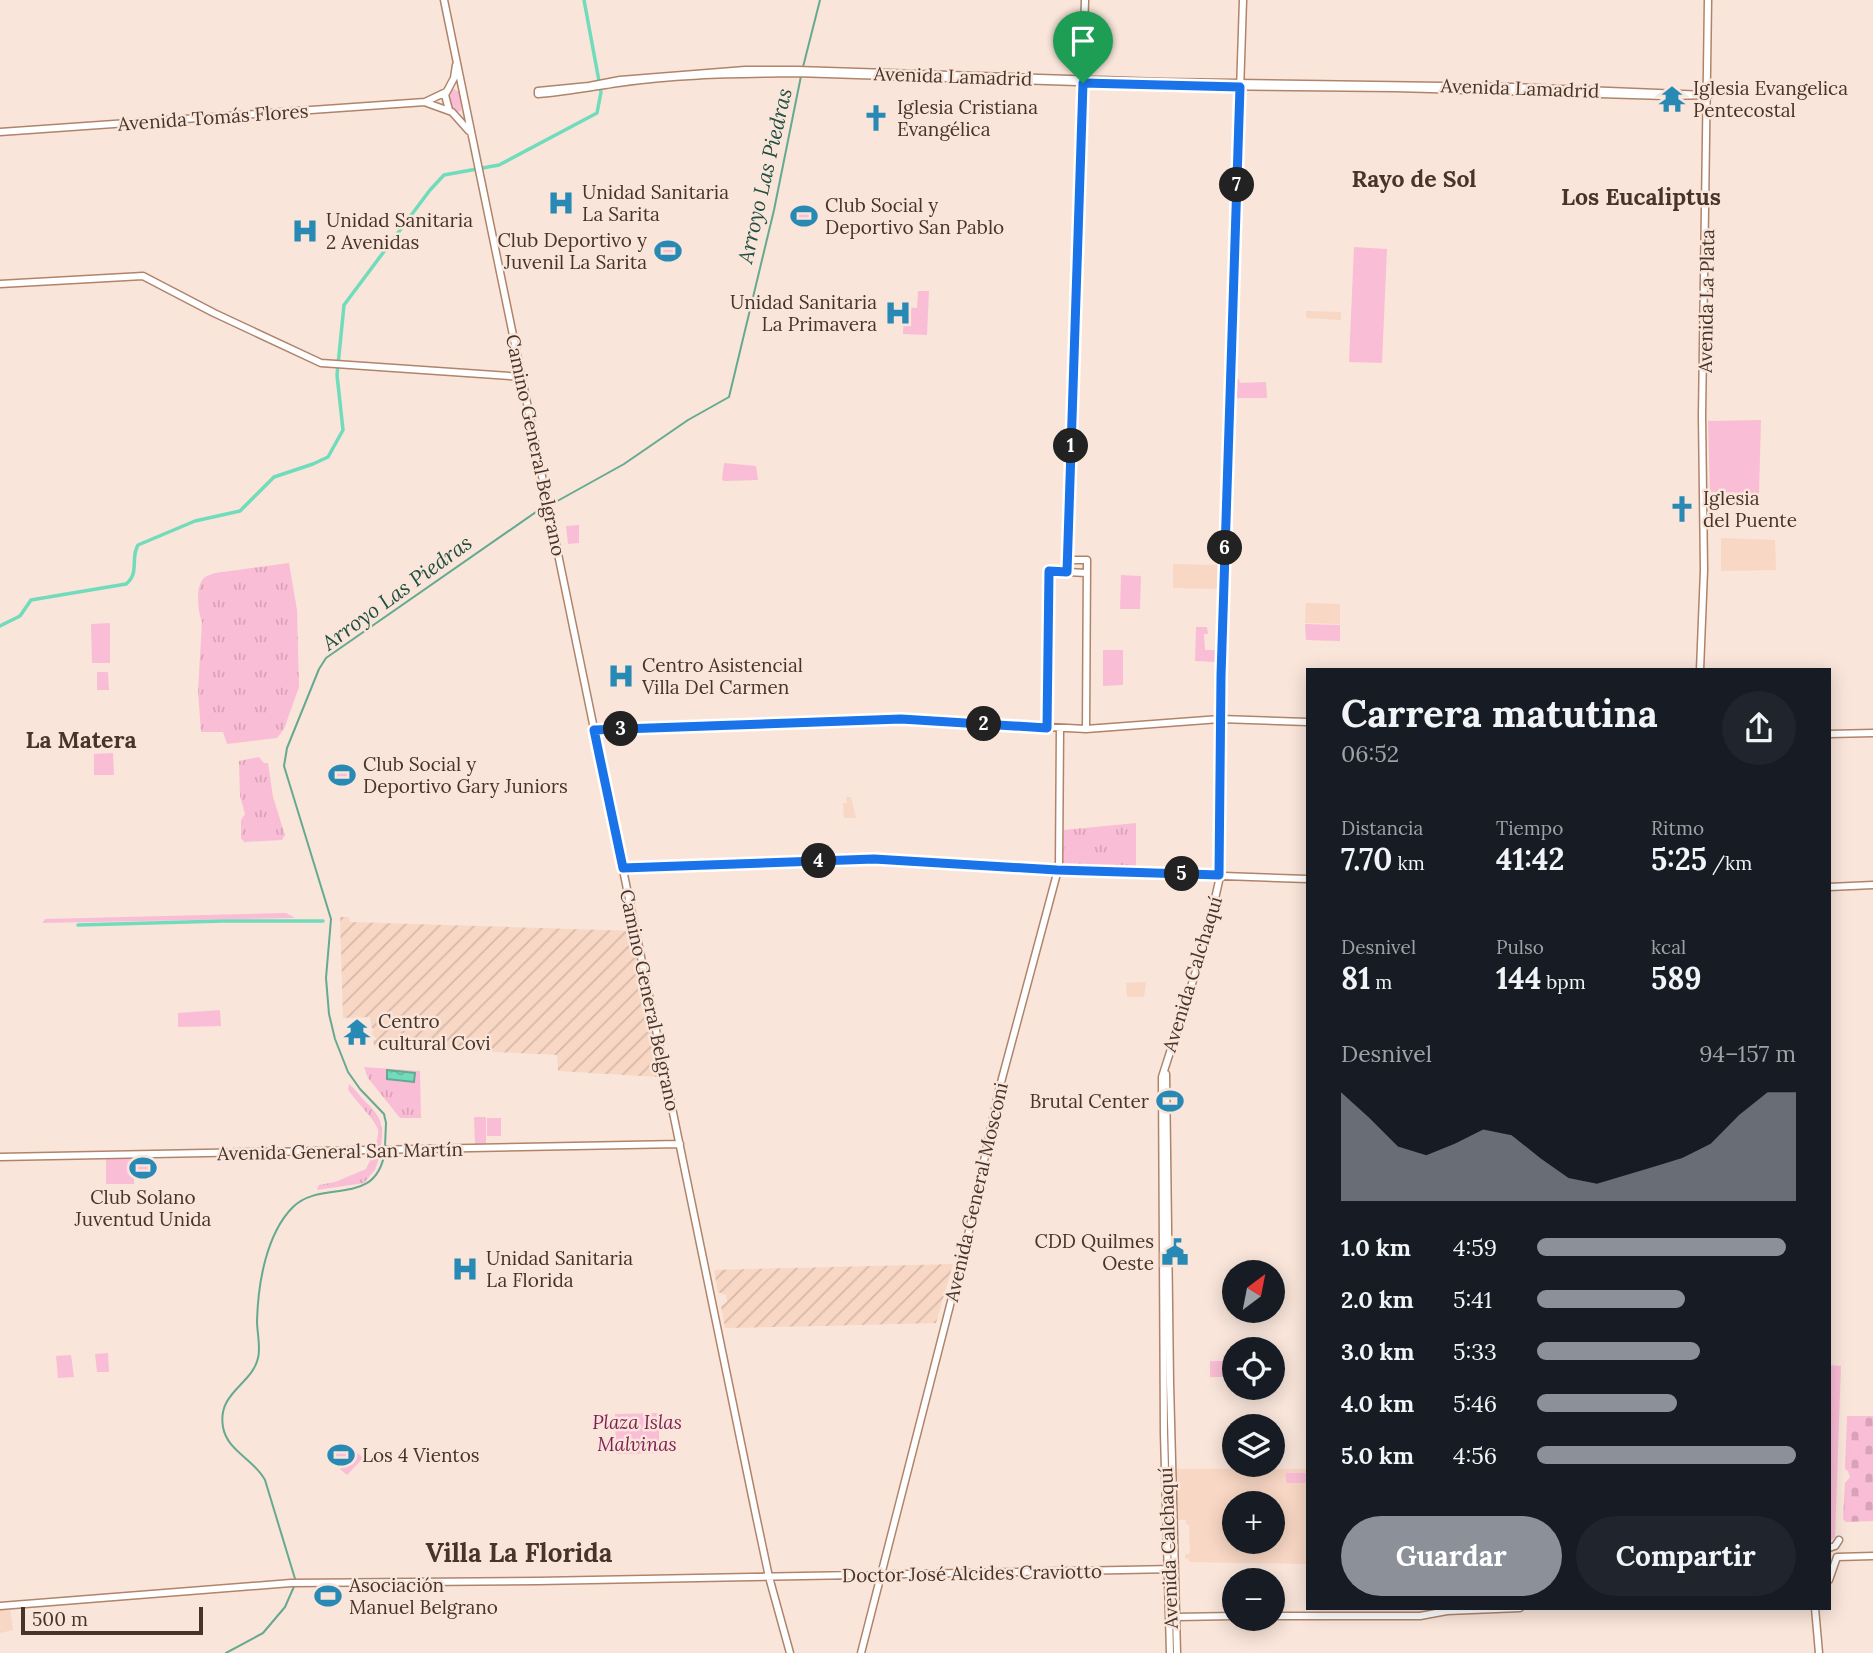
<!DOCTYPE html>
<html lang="es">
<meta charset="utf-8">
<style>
body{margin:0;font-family:Lora,serif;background:#20242c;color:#f1f3f6;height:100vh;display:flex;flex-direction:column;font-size:26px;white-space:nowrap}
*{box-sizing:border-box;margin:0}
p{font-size:23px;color:#9ea1a6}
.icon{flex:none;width:38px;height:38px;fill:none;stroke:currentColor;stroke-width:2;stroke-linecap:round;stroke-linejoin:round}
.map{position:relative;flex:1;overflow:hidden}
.details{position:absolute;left:1306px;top:668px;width:525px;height:942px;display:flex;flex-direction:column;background:#171b24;border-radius:0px;box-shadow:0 4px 18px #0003}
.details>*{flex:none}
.needle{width:46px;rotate:32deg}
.buttons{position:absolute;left:1222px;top:1260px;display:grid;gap:14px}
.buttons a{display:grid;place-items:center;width:63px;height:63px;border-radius:50%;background:#171b24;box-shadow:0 4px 18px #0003;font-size:35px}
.scale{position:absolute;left:21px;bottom:18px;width:182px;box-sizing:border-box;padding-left:7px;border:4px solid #48352a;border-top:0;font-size:19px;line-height:24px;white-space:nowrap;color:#48352a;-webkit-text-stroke:5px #f9e5da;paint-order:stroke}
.pin{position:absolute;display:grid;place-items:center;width:60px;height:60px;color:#fff;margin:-72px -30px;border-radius:50% 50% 50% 0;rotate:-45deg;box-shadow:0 0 7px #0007}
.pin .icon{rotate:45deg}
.km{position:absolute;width:35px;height:35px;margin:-18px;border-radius:50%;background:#222;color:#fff;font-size:19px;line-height:35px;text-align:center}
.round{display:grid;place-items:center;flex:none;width:74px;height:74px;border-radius:37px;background:#20242c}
.overview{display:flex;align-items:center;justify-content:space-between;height:119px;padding:0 35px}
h1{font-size:38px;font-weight:800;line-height:52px}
.metrics{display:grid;grid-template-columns:repeat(3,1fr);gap:10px;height:119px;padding:7px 35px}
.metrics div{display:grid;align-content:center}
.metrics b{font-size:30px;font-weight:800}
.metrics small{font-size:19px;font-weight:400}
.metrics p{font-size:19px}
.chart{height:196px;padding:14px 35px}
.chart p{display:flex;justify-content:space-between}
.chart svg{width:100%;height:126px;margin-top:7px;fill:#8c9099;opacity:.7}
.button{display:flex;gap:14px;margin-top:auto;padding:14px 35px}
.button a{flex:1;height:80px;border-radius:42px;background:#8c9099;color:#fff;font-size:28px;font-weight:800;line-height:80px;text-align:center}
.button a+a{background:#20242c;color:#f1f3f6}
ul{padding:0 35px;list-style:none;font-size:23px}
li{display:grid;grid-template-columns:112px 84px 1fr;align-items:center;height:52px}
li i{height:18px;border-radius:9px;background:#8c9099}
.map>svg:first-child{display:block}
.built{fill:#f8d7c4;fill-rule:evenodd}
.industrial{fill:url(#industrial-furrows)}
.grass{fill:url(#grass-tufts)}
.cemetery{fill:url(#cemetery-stones)}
.park{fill:#fabdd6}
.water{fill:url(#water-ripples);stroke:#65aa90;stroke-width:2}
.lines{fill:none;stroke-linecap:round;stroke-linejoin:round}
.stream{stroke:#65aa90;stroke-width:2}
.canal{stroke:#71dcbc;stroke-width:3.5}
.major-casing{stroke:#b0846a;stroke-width:9}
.major{stroke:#fff;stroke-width:6}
.route-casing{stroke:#fff;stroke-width:14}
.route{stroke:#1a73e8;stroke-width:9}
.labels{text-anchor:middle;stroke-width:5;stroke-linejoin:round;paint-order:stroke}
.street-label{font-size:19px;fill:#48352a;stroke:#f9e5da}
.poi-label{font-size:19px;fill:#48352a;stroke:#f9e5da;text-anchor:start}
.park-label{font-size:19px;font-style:italic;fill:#7f1e52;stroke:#f9e5da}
.water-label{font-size:21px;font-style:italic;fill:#204f41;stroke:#f9e5da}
.quarter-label{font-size:23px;font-weight:bold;fill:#48352a;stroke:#f9e5da}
.district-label{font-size:26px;font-weight:bold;fill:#48352a;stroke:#f9e5da}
</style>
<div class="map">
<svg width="1873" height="1653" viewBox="0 0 1873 1653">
<defs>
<pattern id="industrial-furrows" width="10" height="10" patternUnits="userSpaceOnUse" patternTransform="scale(1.75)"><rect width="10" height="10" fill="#f8d7c4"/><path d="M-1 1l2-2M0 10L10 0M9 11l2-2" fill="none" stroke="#d6b9a9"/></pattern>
<pattern id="grass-tufts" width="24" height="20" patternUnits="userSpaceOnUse" patternTransform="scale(1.75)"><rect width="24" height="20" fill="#fabdd6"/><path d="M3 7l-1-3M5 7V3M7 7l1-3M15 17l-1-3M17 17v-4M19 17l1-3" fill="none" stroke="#d8a3b8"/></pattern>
<pattern id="cemetery-stones" width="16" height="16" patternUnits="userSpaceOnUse" patternTransform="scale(1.75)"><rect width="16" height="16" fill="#fabdd6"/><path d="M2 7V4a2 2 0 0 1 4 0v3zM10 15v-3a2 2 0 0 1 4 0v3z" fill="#d8a3b8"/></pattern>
<pattern id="water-ripples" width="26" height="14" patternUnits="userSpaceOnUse" patternTransform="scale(1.75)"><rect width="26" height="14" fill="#71dcbc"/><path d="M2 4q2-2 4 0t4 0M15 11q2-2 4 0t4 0" fill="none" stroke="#63bda2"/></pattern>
</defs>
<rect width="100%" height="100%" fill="#f9e5da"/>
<path class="built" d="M1306,311L1341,312V320L1306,318Z
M1721,538L1775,540L1776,570L1721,571Z
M1173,564L1219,565L1218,589L1173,588Z
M1306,603L1340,604V624L1305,623Z
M846,797H851L856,818H844L843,803H847Z
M1146,982L1144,997H1127L1126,983Z
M1272,1430H1282V1452H1272Z
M1177,1469H1307V1564L1189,1562V1559L1185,1558V1555L1190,1553L1189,1525L1186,1524V1520H1178ZM1234,1503H1272V1542H1234Z
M10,1609L13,1630L0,1633V1610Z"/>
<path class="industrial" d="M340,917H349L350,922L636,931L659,1041V1077L558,1071L557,1055L374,1046L370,1017L343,1018Z
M953,1264L936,1323L822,1326L725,1328L721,1306L727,1302L726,1295L718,1292L714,1270Z"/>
<path class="grass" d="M289,563L297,610L299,687L284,729L277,738L227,744L223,732H201L198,691L202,622C198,613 195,586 204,578C206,576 212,574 215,573Z
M259,757L264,763H268L273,797L285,835L282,840L244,842L241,838V820L245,814L240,796L239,761Z
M1136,823V868L1063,865L1064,830Z
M364,1067L420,1071L421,1118H400L368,1078Z
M349,1084C354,1088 357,1092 361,1097C378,1114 385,1120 381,1146L375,1147C376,1142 379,1135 378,1130C376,1120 354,1100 348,1089Z
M373,1154L380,1155L375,1170L364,1183L317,1190L319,1185L335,1182L366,1169Z"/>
<path class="cemetery" d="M1847,1416H1873V1521L1846,1522L1843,1519L1845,1483L1850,1477L1848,1471L1845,1469Z"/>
<path class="park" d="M454,89L459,92L462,105L461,111L457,112L452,111L447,96L450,91Z
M799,207L809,208L808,225H798Z
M674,242L675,259H663L662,243Z
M1354,247L1387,249L1382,363L1349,362Z
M918,291H929L927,335L903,334L904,307L917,308Z
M1235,379H1239L1240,383L1266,382L1267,398H1236Z
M1761,420L1759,493L1710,492L1708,421Z
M724,463L756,466L758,480L724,481L722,479Z
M579,525V543L568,544L566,526Z
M1121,575L1141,576L1140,609H1120Z
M110,623V663H92L91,624Z
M1305,624L1340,625V641L1306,640Z
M1196,627H1207L1208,634H1204L1205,650H1216V662L1195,661Z
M1103,650H1123V685L1103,686Z
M97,672H108L109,690H97Z
M113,753L114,775H94V754Z
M352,766L355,780L333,784L329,770Z
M286,913L295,918L42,923L45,919Z
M220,1010L221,1026L178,1027V1013Z
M474,1117H486V1144H475Z
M487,1118H501V1136H487Z
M133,1157L134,1168L135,1161H152V1175H134V1184H106V1158Z
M108,1353L109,1372H97L95,1354Z
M71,1355L74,1377L58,1378L56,1356Z
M1234,1355V1377H1210V1361H1223V1356Z
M1829,1365L1841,1366L1835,1537L1829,1542Z
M659,1413V1453L616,1454L615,1414Z
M343,1442L354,1452L339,1468L328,1458Z
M356,1452L363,1458L347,1475L340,1469Z
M1286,1473H1307V1483H1286Z"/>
<path class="water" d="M387,1070L415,1073L414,1082L387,1079Z"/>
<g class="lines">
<path class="stream" d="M803,67L820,0
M552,504L624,464L688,420L729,397L774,210L801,76
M385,1146L386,1123L384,1114L360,1089L348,1072L335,1039L329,1014L326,978L331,919L284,766L287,748L319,669L326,658L546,505
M226,1653L263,1633L285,1607L296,1582L265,1480C254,1459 227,1451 223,1427C217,1392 252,1385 258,1358C261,1348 257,1332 257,1321C258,1284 266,1234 293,1207C323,1178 376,1209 385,1151"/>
<path class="canal" d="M0,626L20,616L31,600L126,584C140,573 130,558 138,545L195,521L240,511L274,477L313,464L328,457L343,430L337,375L344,305L430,190L444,175L499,165L597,113L601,92L584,0
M78,925L224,921H323"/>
<defs>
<path id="major" d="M444,0L755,1511L769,1577L790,1653
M1706,95L1512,87L1163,82L797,70H745L620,80L589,86L538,91V94C565,92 591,87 618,83C677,74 737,74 796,73L1201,86L1396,88L1666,96L1709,95
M427,103L452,112L469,131
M449,110L445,95L454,78L456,65
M0,132L425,102L446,92
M0,284L143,276L214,313L321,363L523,377
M1067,560H1087L1086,729
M1067,572L1085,0
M1700,670L1704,570L1702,416L1708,0
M1047,728L1049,571L1086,573
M594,730L901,719L1086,729L1220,719L1307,722
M1829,734L1873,733
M623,868L874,859L1057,870L1307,879
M1829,887L1873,885
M1166,1074L1170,1383L1177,1653
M0,1157L680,1144
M1829,1548L1835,1546L1839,1540
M1837,1557L1873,1556
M1829,1580L1837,1557
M0,1606L291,1583L538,1581L1175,1569
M1815,1608L1819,1653
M1272,1616H1420L1447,1611L1520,1608
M1176,1617L1234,1616
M861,1653L969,1231L1000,1086L1059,866L1060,728
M1170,1653L1164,1433L1162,1077L1205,943L1219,881L1221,670L1243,0"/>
</defs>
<use href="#major" class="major-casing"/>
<use href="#major" class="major"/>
</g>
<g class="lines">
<defs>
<path id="route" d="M1083,83L1240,87L1221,676L1219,875L1057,870L874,859L623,868L594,730L901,719L1047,728L1049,571L1067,572Z"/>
</defs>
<use href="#route" class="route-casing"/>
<use href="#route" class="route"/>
</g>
<defs>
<symbol id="temple-bare" viewBox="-9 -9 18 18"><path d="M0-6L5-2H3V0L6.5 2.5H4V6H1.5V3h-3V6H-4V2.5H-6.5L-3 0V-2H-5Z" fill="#2889b4" stroke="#f9e5da" stroke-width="2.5" paint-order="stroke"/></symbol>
<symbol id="church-bare" viewBox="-9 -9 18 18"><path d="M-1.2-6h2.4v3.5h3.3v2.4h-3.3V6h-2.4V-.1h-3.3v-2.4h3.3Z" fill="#2889b4" stroke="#f9e5da" stroke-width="2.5" paint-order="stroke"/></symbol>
<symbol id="hospital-bare" viewBox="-9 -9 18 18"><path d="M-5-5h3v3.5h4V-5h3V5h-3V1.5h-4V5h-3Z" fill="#2889b4" stroke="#f9e5da" stroke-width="2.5" paint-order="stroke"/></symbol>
<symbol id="stadium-bare" viewBox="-9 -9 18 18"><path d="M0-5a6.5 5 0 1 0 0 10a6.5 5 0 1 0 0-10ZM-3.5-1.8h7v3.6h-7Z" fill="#2889b4" stroke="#f9e5da" stroke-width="2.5" paint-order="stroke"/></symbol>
<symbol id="civic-bare" viewBox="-9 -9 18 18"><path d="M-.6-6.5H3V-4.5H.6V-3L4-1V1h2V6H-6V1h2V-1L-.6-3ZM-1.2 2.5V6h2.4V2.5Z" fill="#2889b4" stroke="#f9e5da" stroke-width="2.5" paint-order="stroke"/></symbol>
</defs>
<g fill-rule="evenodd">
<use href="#temple-bare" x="1653" y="80" width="38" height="38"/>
<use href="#church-bare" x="857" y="99" width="38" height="38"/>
<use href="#hospital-bare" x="542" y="184" width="38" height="38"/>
<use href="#stadium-bare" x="785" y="197" width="38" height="38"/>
<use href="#hospital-bare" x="286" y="212" width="38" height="38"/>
<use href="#stadium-bare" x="649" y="232" width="38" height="38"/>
<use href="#hospital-bare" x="879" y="294" width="38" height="38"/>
<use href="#church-bare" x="1663" y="490" width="38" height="38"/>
<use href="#hospital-bare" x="602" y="657" width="38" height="38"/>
<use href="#stadium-bare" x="323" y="756" width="38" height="38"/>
<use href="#temple-bare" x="338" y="1013" width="38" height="38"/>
<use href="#stadium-bare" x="1151" y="1082" width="38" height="38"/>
<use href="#stadium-bare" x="124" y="1149" width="38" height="38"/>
<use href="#civic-bare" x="1156" y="1233" width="38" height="38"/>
<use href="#hospital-bare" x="446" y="1250" width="38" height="38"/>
<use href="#stadium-bare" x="322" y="1436" width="38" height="38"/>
<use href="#stadium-bare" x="309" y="1577" width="38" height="38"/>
</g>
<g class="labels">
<g class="street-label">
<text transform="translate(953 76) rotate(2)" y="7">Avenida Lamadrid</text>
<text transform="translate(1520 88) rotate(2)" y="7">Avenida Lamadrid</text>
<text transform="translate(213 117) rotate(-4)" y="7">Avenida Tomás Flores</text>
<text transform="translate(1706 301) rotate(-89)" y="7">Avenida La Plata</text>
<text transform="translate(536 445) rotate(78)" y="7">Camino General Belgrano</text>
<text transform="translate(1192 974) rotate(-73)" y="7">Avenida Calchaquí</text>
<text transform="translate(650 1000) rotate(78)" y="7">Camino General Belgrano</text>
<text transform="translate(340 1151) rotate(-1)" y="7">Avenida General San Martín</text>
<text transform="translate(976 1192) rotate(-77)" y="7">Avenida General Mosconi</text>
<text transform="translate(1168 1548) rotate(-92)" y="7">Avenida Calchaquí</text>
<text transform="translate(972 1573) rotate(-1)" y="7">Doctor José Alcides Craviotto</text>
</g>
<g class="poi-label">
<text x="1693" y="95">Iglesia Evangelica<tspan x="1693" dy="22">Pentecostal</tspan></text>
<text x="897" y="114">Iglesia Cristiana<tspan x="897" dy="22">Evangélica</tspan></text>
<text x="582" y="199">Unidad Sanitaria<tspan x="582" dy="22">La Sarita</tspan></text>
<text x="825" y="212">Club Social y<tspan x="825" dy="22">Deportivo San Pablo</tspan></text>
<text x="326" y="227">Unidad Sanitaria<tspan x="326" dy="22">2 Avenidas</tspan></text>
<text x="647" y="247" text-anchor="end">Club Deportivo y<tspan x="647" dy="22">Juvenil La Sarita</tspan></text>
<text x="877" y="309" text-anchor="end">Unidad Sanitaria<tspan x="877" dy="22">La Primavera</tspan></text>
<text x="1703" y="505">Iglesia<tspan x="1703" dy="22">del Puente</tspan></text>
<text x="642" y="672">Centro Asistencial<tspan x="642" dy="22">Villa Del Carmen</tspan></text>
<text x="363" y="771">Club Social y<tspan x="363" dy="22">Deportivo Gary Juniors</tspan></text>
<text x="378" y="1028">Centro<tspan x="378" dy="22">cultural Covi</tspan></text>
<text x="1149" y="1108" text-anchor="end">Brutal Center</text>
<text x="143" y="1204" text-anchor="middle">Club Solano<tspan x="143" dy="22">Juventud Unida</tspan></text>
<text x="1154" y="1248" text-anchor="end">CDD Quilmes<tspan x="1154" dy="22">Oeste</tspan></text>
<text x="486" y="1265">Unidad Sanitaria<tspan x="486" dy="22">La Florida</tspan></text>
<text x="362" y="1462">Los 4 Vientos</text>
<text x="349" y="1592">Asociación<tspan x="349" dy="22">Manuel Belgrano</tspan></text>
</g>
<g class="park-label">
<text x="637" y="1429">Plaza Islas<tspan x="637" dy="22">Malvinas</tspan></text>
</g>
<g class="water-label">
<text transform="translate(765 176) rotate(-77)" y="7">Arroyo Las Piedras</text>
<text transform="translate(397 593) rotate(-36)" y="7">Arroyo Las Piedras</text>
</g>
<g class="quarter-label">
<text x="1414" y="187">Rayo de Sol</text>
<text x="1641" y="205">Los Eucaliptus</text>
<text x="81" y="748">La Matera</text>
</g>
<g class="district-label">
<text x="519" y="1562">Villa La Florida</text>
</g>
</g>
</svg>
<div class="buttons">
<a><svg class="needle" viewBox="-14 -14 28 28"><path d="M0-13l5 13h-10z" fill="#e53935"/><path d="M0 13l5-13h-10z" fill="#9ea1a6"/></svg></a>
<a><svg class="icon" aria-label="locate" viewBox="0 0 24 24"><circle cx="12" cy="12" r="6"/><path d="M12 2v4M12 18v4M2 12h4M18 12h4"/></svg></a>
<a><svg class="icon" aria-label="layers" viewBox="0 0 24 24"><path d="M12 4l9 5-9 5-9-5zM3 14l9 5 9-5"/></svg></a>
<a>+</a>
<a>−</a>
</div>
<div class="scale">500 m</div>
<div class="pin" style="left:1083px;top:83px;background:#1e9e55"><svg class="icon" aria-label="arrive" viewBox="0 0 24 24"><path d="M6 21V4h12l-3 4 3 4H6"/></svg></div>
<b class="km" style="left:1071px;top:446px">1</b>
<b class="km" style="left:984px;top:724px">2</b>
<b class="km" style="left:621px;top:729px">3</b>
<b class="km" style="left:819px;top:861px">4</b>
<b class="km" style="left:1182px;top:874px">5</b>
<b class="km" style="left:1225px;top:548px">6</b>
<b class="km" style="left:1237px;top:185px">7</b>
<section class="details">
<div class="overview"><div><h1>Carrera matutina</h1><p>06:52</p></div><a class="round"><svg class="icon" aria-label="share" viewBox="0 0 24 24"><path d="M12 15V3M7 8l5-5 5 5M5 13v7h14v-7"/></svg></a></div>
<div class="metrics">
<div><p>Distancia</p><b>7.70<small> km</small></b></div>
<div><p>Tiempo</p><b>41:42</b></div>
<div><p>Ritmo</p><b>5:25<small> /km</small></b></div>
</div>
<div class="metrics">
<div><p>Desnivel</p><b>81<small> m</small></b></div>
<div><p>Pulso</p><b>144<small> bpm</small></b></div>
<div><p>kcal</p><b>589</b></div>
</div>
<div class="chart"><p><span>Desnivel</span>94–157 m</p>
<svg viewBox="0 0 160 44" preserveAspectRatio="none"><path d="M0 44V6L10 15L20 25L30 28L40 24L50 19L60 21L70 29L80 36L90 38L100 35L110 32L120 29L130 24L140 14L150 6L160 6V44z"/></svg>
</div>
<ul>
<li><b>1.0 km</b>4:59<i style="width:96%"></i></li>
<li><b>2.0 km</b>5:41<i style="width:57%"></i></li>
<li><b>3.0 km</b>5:33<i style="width:63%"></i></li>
<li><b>4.0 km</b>5:46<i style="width:54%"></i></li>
<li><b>5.0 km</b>4:56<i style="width:100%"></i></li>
</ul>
<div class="button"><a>Guardar</a><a>Compartir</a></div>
</section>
</div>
